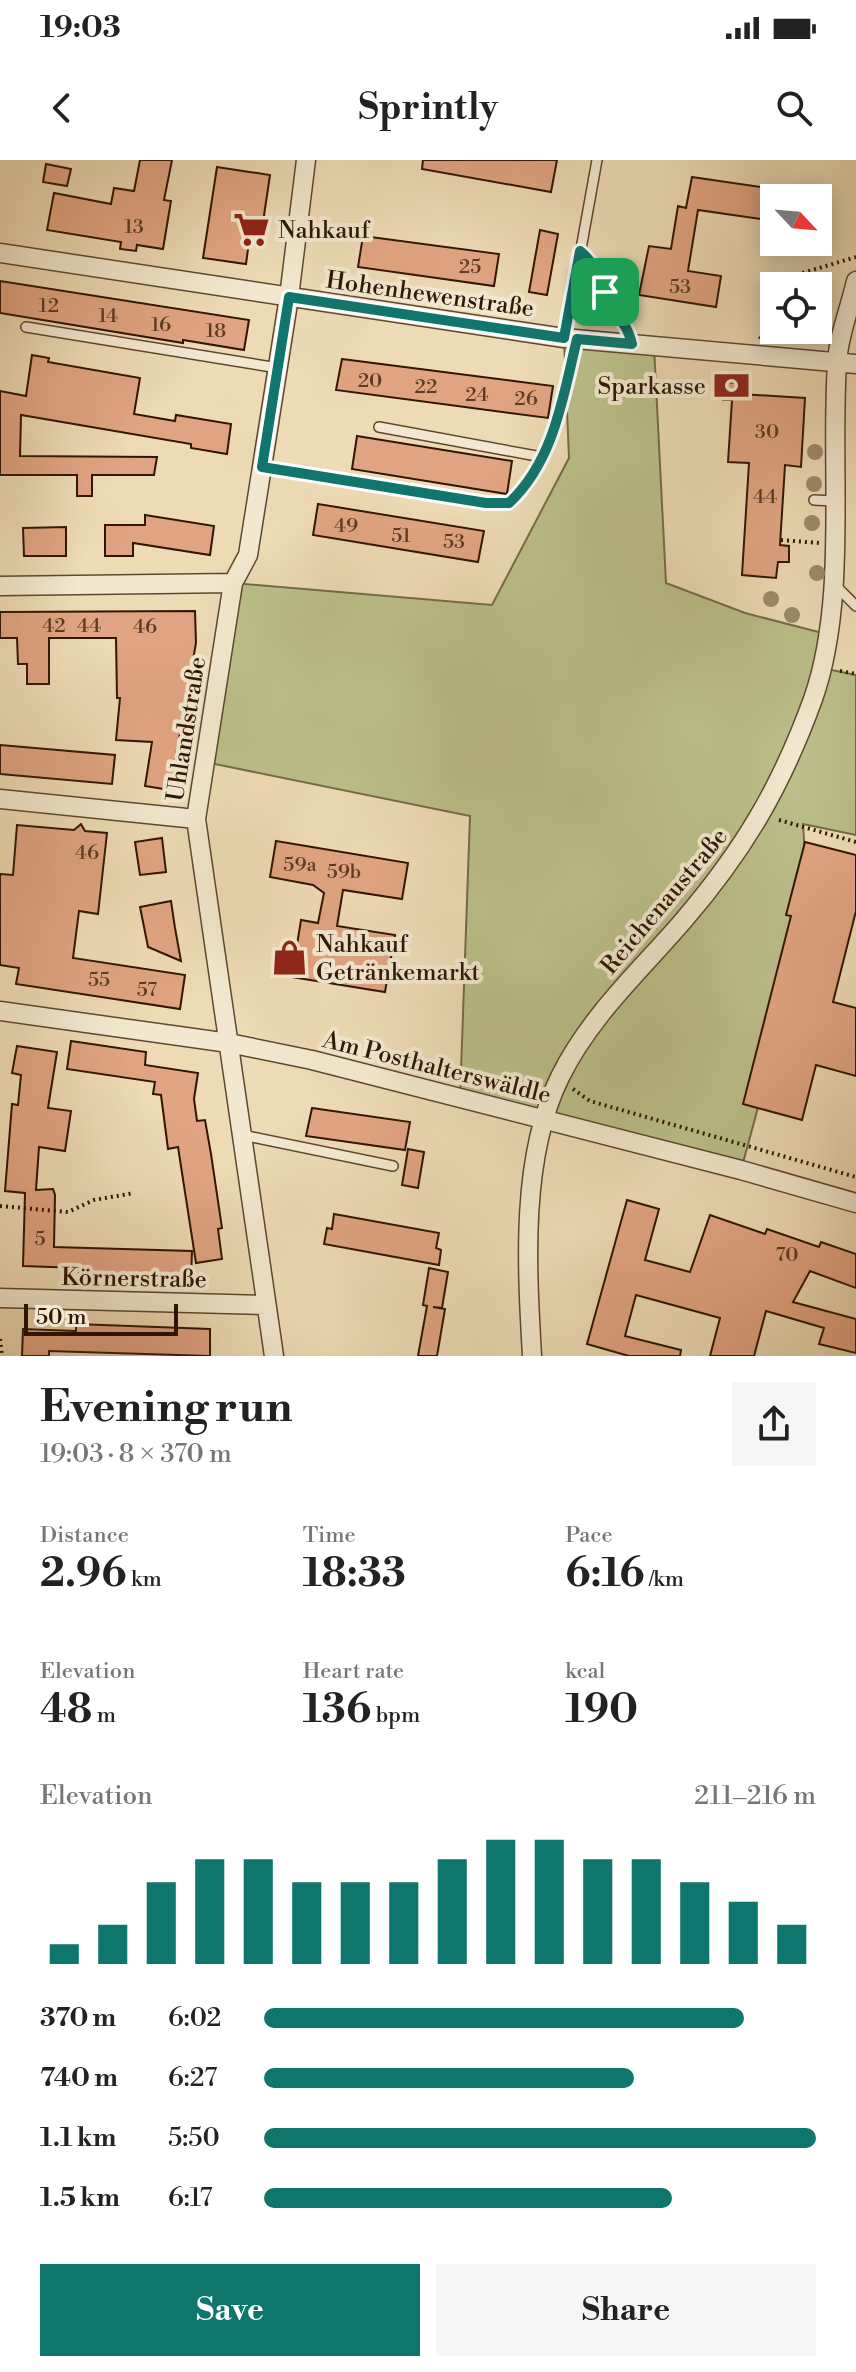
<!DOCTYPE html>
<meta charset="utf-8">
<style>
body{margin:0;font-family:"Libre Bodoni",serif;background:#f6f6f6;color:#222;height:100vh;display:flex;flex-direction:column;font-size:30px;white-space:nowrap}
*{box-sizing:border-box;margin:0}
p{font-size:26px;color:#767676}
.icon{flex:none;width:44px;height:44px;fill:none;stroke:currentColor;stroke-width:2;stroke-linecap:round;stroke-linejoin:round}
.map{position:relative;height:1196px;overflow:hidden}
.drawer{display:flex;flex-direction:column;background:#fff;flex:1}
.drawer>*{flex:none}
.needle{width:52px;rotate:116deg}
.buttons{position:absolute;left:760px;top:24px;display:grid;gap:16px}
.buttons a{display:grid;place-items:center;width:72px;height:72px;border-radius:0px;background:#fff;box-shadow:0 4px 20px #0003;font-size:40px}
.scale{position:absolute;left:24px;bottom:20px;width:154px;box-sizing:border-box;padding-left:8px;border:4px solid #2f1604;border-top:0;font-size:22px;line-height:28px;white-space:nowrap;color:#2f1604;-webkit-text-stroke:6px #f3e8cf;paint-order:stroke}
.pin{position:absolute;display:grid;place-items:center;width:68px;height:68px;color:#fff;margin:-34px;border-radius:16px;box-shadow:0 4px 12px #0006}
.round{display:grid;place-items:center;flex:none;width:84px;height:84px;border-radius:0px;background:#f6f6f6}
.overview{display:flex;align-items:center;justify-content:space-between;height:136px;padding:0 40px}
h1{font-size:44px;font-weight:700;line-height:60px}
.stats{display:grid;grid-template-columns:repeat(3,1fr);gap:12px;height:136px;padding:8px 40px}
.stats div{display:grid;align-content:center}
.stats b{font-size:40px;font-weight:700}
.stats small{font-size:22px;font-weight:400}
.stats p{font-size:22px}
.chart{height:224px;padding:16px 40px}
.chart p{display:flex;justify-content:space-between}
.chart svg{width:100%;height:144px;margin-top:8px;stroke:#0f766e;stroke-width:6}
.button{display:flex;gap:16px;margin-top:auto;padding:16px 40px}
.button a{flex:1;height:92px;border-radius:0px;background:#0f766e;color:#fff;font-size:32px;font-weight:700;line-height:92px;text-align:center}
.button a+a{background:#f6f6f6;color:#222}
ul{padding:0 40px;list-style:none;font-size:26px}
li{display:grid;grid-template-columns:128px 96px 1fr;align-items:center;height:60px}
li i{height:20px;border-radius:10px;background:#0f766e}
.status{display:flex;justify-content:space-between;align-items:center;height:56px;padding:0 40px;background:#fff;direction:ltr}
.status svg{height:22px;fill:currentColor}
header{display:flex;justify-content:space-between;align-items:center;height:104px;padding:0 40px;background:#fff;font-size:36px;font-weight:700}
.map>svg:first-child{display:block}
.green{fill:#bcbf8b;stroke:#766a48;stroke-width:2}
.building{fill:#e1a482;stroke:#2f1604;stroke-width:2}
.lines{fill:none;stroke-linecap:round;stroke-linejoin:round}
.service-casing{stroke:#5e4730;stroke-width:12}
.minor-casing{stroke:#5e4730;stroke-width:21}
.path{stroke:#2f1604;stroke-width:4;stroke-dasharray:2 4;stroke-linecap:butt}
.service{stroke:#f3e8cf;stroke-width:9}
.minor{stroke:#f3e8cf;stroke-width:18}
.tree{fill:#9c8b6a}
.route-casing{stroke:#fff;stroke-width:16}
.route{stroke:#0f766e;stroke-width:10}
.labels{text-anchor:middle;stroke-width:8;stroke-linejoin:round;paint-order:stroke}
.number-label{font-size:20px;fill:#5c3a24}
.poi-label{font-size:24px;fill:#2f1604;stroke:#f3e8cf;text-anchor:start}
.street-label{font-size:24px;fill:#2f1604;stroke:#f3e8cf}
</style>
<div class="status"><b>19:03</b><svg viewBox="0 0 49 12"><path d="M0 12V9h3v3zM5 12V6h3v6zM10 12V3h3v9zM15 12V0h3v12zM26 1h20v11H26zM47 4h2v5h-2z"/></svg></div>
<header><svg class="icon" aria-label="back" viewBox="0 0 24 24"><path d="M15 5l-7 7 7 7"/></svg>Sprintly<svg class="icon" aria-label="search" viewBox="0 0 24 24"><circle cx="10" cy="10" r="6"/><path d="M15 15l6 6"/></svg></header>
<div class="map">
<svg width="856" height="1196" viewBox="0 0 856 1196">
<rect width="100%" height="100%" fill="#eddbb5"/>
<filter id="stains"><feTurbulence type="fractalNoise" baseFrequency=".0025" numOctaves="4"/><feColorMatrix values="0 0 0 0 .2 0 0 0 0 .09 0 0 0 0 .02 0 0 0 .5 -.17"/></filter>
<radialGradient id="worn" r=".72"><stop offset=".6" stop-color="#630" stop-opacity="0"/><stop offset="1" stop-color="#630" stop-opacity=".3"/></radialGradient>
<path class="green" d="M564,178L654,186L666,423L745,453L830,475L822,508L856,515V675L803,664L809,760L741,1010L460,939L470,656L205,602L233,423L492,445L569,298Z"/>
<path class="building" d="M140,0H172L164,40L171,41L163,89L137,85L136,91L120,89L121,82L47,70L54,33L111,44L114,28L134,31Z
M423,0H557L551,32L422,9Z
M46,4L71,9L67,26L43,22Z
M217,7L270,15L262,69L251,67L246,104L203,98Z
M692,17L774,29V61L698,50L688,111L721,116L716,147L639,135L649,86L671,89L678,46L686,48Z
M540,70L558,74L547,135L529,132Z
M363,76L499,94L494,126L358,107Z
M0,121L249,160L244,190L183,180V183L0,153Z
M32,195L49,198L48,202L140,218L134,254L175,261L176,255L231,264L227,294L191,288V284L21,255L20,296L157,297L154,315H92V336H77V315H0V231L26,236Z
M342,199L553,226L548,258L336,230Z
M724,222L742,223L741,234L805,238L801,307L785,305L780,385L789,386V402H778L776,418L742,415L749,303L728,302L732,240H723Z
M357,276L512,301L507,334L352,309Z
M318,344L484,371L478,402L313,375Z
M145,355L214,366L210,395L133,383V396H105V365H145Z
M66,367V396H24L23,368Z
M195,451L196,483L170,630L145,626L152,582L116,580L120,538H117L116,478H49V524H27V504H18L17,478H0V452Z
M0,585L115,595L112,624L0,614Z
M81,664L85,671L107,673L98,754L79,751L73,798L185,815L180,849L16,824L19,808L0,805V714L13,715L17,665L74,670Z
M162,678L166,712L140,715L135,682Z
M276,681L408,703L402,739L343,730L337,766L395,775L385,832L285,816L290,784L297,785L301,760L318,763L324,733L313,725L270,717Z
M805,682L856,695V751L833,842L856,848V916L816,905L802,960L743,944L791,756L786,755Z
M171,741L175,768L181,801L148,787L140,747Z
M71,881L146,892L145,905L198,913L194,939L197,961L205,960L211,994L222,1068L218,1069L222,1099L196,1103L178,987L168,989L161,935L153,934L155,922L67,909Z
M17,886L57,892L48,948L71,951L65,991L39,987L36,1030L53,1029L55,1035L54,1087L192,1091L191,1119L79,1116V1108L23,1106L25,1033L5,1031L12,944L18,945L21,915L12,913Z
M312,948L410,962L405,990L306,976Z
M408,989L424,992L418,1028L402,1025Z
M627,1040L659,1049L645,1100L690,1112L710,1055L765,1074L767,1069L819,1087L821,1082L856,1094V1128L810,1111L793,1142L856,1159V1193L819,1184L824,1168L766,1151L754,1196H710L720,1158L636,1135L625,1176L681,1190L680,1196H629L587,1184Z
M334,1054L439,1073L436,1088L441,1090L439,1105L324,1084L327,1068L332,1069Z
M429,1108L448,1112L442,1148L433,1147L445,1149L437,1196H418L427,1146L423,1145Z
M76,1164L210,1169V1196L49,1191V1196H22L23,1169L76,1171Z"/>
<g class="lines">
<defs>
<path id="service" d="M26,167L278,208
M565,178L597,0
M379,267L542,297
M262,307L486,343H509C554,302 563,237 577,179
M814,340L834,341
M834,424L856,446
M242,975L393,1006"/>
<path id="minor" d="M0,93L564,178L856,204
M0,426L233,423
M0,639L196,659
M0,851L229,883L312,900L741,1010L856,1043
M0,1138L266,1145
M274,1196L196,659L233,423L248,395L289,137L306,0
M532,1196C527,1108 520,998 560,917C590,856 640,811 683,761C744,690 781,627 813,539C848,440 830,309 837,203C838,177 850,148 856,121"/>
</defs>
<use href="#service" class="service-casing"/>
<use href="#minor" class="minor-casing"/>
<path class="path" d="M594,103L613,150L627,165
M785,126L789,117L856,97
M760,179L774,148
M781,380L819,383
M840,511L856,514
M779,660L856,682
M573,929L590,941L856,1017
M0,1046L68,1052L94,1040L134,1033
M0,1179L2,1196"/>
<use href="#service" class="service"/>
<use href="#minor" class="minor"/>
</g>
<g class="tree">
<circle cx="815" cy="292" r="8"/>
<circle cx="814" cy="324" r="8"/>
<circle cx="812" cy="363" r="8"/>
<circle cx="817" cy="413" r="8"/>
<circle cx="771" cy="439" r="8"/>
<circle cx="792" cy="455" r="8"/>
</g>
<g class="lines">
<defs>
<path id="route" d="M580,91C598,105 601,125 611,145C620,163 626,161 632,184L577,179C563,237 554,301 509,343H486L262,307L289,137L564,178Z"/>
</defs>
<use href="#route" class="route-casing"/>
<use href="#route" class="route"/>
</g>
<defs>
<symbol id="supermarket-bare" viewBox="-9 -9 18 18"><path d="M-6-5.5h2.5l.6 2H6L4.5 2H-2.5L-4.4-4H-6ZM-1.5 3.2a1.3 1.3 0 1 0 .1 0ZM3 3.2a1.3 1.3 0 1 0 .1 0Z" fill="#8f2418" stroke="#f3e8cf" stroke-width="2.5" paint-order="stroke"/></symbol>
<symbol id="bank-bare" viewBox="-9 -9 18 18"><path d="M-6-4H6V4H-6ZM0-2.3a2.3 2.3 0 1 0 0 4.6a2.3 2.3 0 1 0 0-4.6Z" fill="#8f2418" stroke="#f3e8cf" stroke-width="2.5" paint-order="stroke"/></symbol>
<symbol id="shop-bare" viewBox="-9 -9 18 18"><path d="M-5-2.5h2.3a2.7 3.5 0 0 1 5.4 0H5L5.5 6h-11ZM-1.5-2.5h3a1.5 2.3 0 0 0-3 0Z" fill="#8f2418" stroke="#f3e8cf" stroke-width="2.5" paint-order="stroke"/></symbol>
</defs>
<g fill-rule="evenodd">
<use href="#supermarket-bare" x="226" y="44" width="51" height="51"/>
<use href="#bank-bare" x="706" y="200" width="51" height="51"/>
<use href="#shop-bare" x="264" y="772" width="51" height="51"/>
</g>
<g class="labels">
<g class="number-label">
<text x="134" y="73">13</text>
<text x="470" y="113">25</text>
<text x="680" y="133">53</text>
<text x="49" y="152">12</text>
<text x="108" y="162">14</text>
<text x="161" y="171">16</text>
<text x="216" y="177">18</text>
<text x="370" y="227">20</text>
<text x="426" y="233">22</text>
<text x="477" y="241">24</text>
<text x="526" y="245">26</text>
<text x="767" y="278">30</text>
<text x="765" y="343">44</text>
<text x="346" y="372">49</text>
<text x="401" y="382">51</text>
<text x="454" y="388">53</text>
<text x="54" y="472">42</text>
<text x="89" y="472">44</text>
<text x="145" y="473">46</text>
<text x="87" y="699">46</text>
<text x="300" y="711">59a</text>
<text x="344" y="718">59b</text>
<text x="99" y="826">55</text>
<text x="147" y="836">57</text>
<text x="40" y="1085">5</text>
<text x="787" y="1101">70</text>
</g>
<g class="poi-label">
<text x="278" y="78">Nahkauf</text>
<text x="706" y="234" text-anchor="end">Sparkasse</text>
<text x="316" y="792">Nahkauf<tspan x="316" dy="28">Getränkemarkt</tspan></text>
</g>
<g class="street-label">
<text transform="translate(430 134) rotate(8)" y="8">Hohenhewenstraße</text>
<text transform="translate(186 569) rotate(-81)" y="8">Uhlandstraße</text>
<text transform="translate(664 741) rotate(-50)" y="8">Reichenaustraße</text>
<text transform="translate(437 907) rotate(14)" y="8">Am Posthalterswäldle</text>
<text transform="translate(134 1118) rotate(1)" y="8">Körnerstraße</text>
</g>
</g>
<rect width="100%" height="100%" filter="url(#stains)"/>
<rect width="100%" height="100%" fill="url(#worn)"/>
</svg>
<div class="buttons">
<a><svg class="needle" viewBox="-14 -14 28 28"><path d="M0-13l5 13h-10z" fill="#e53935"/><path d="M0 13l5-13h-10z" fill="#767676"/></svg></a>
<a><svg class="icon" aria-label="locate" viewBox="0 0 24 24"><circle cx="12" cy="12" r="6"/><path d="M12 2v4M12 18v4M2 12h4M18 12h4"/></svg></a>
</div>
<div class="scale">50 m</div>
<div class="pin" style="left:605px;top:132px;background:#1e9e55"><svg class="icon" aria-label="arrive" viewBox="0 0 24 24"><path d="M6 21V4h12l-3 4 3 4H6"/></svg></div>
</div>
<section class="drawer">
<div class="overview"><div><h1>Evening run</h1><p>19:03 · 8 × 370 m</p></div><a class="round"><svg class="icon" aria-label="share" viewBox="0 0 24 24"><path d="M12 15V3M7 8l5-5 5 5M5 13v7h14v-7"/></svg></a></div>
<div class="stats">
<div><p>Distance</p><b>2.96<small> km</small></b></div>
<div><p>Time</p><b>18:33</b></div>
<div><p>Pace</p><b>6:16<small> /km</small></b></div>
</div>
<div class="stats">
<div><p>Elevation</p><b>48<small> m</small></b></div>
<div><p>Heart rate</p><b>136<small> bpm</small></b></div>
<div><p>kcal</p><b>190</b></div>
</div>
<div class="chart"><p><span>Elevation</span>211–216 m</p>
<svg viewBox="0 0 160 44" preserveAspectRatio="none"><path d="M5 44V38M15 44V32M25 44V19M35 44V12M45 44V12M55 44V19M65 44V19M75 44V19M85 44V12M95 44V6M105 44V6M115 44V12M125 44V12M135 44V19M145 44V25M155 44V32"/></svg>
</div>
<ul>
<li><b>370 m</b>6:02<i style="width:87%"></i></li>
<li><b>740 m</b>6:27<i style="width:67%"></i></li>
<li><b>1.1 km</b>5:50<i style="width:100%"></i></li>
<li><b>1.5 km</b>6:17<i style="width:74%"></i></li>
</ul>
<div class="button"><a>Save</a><a>Share</a></div>
</section>
